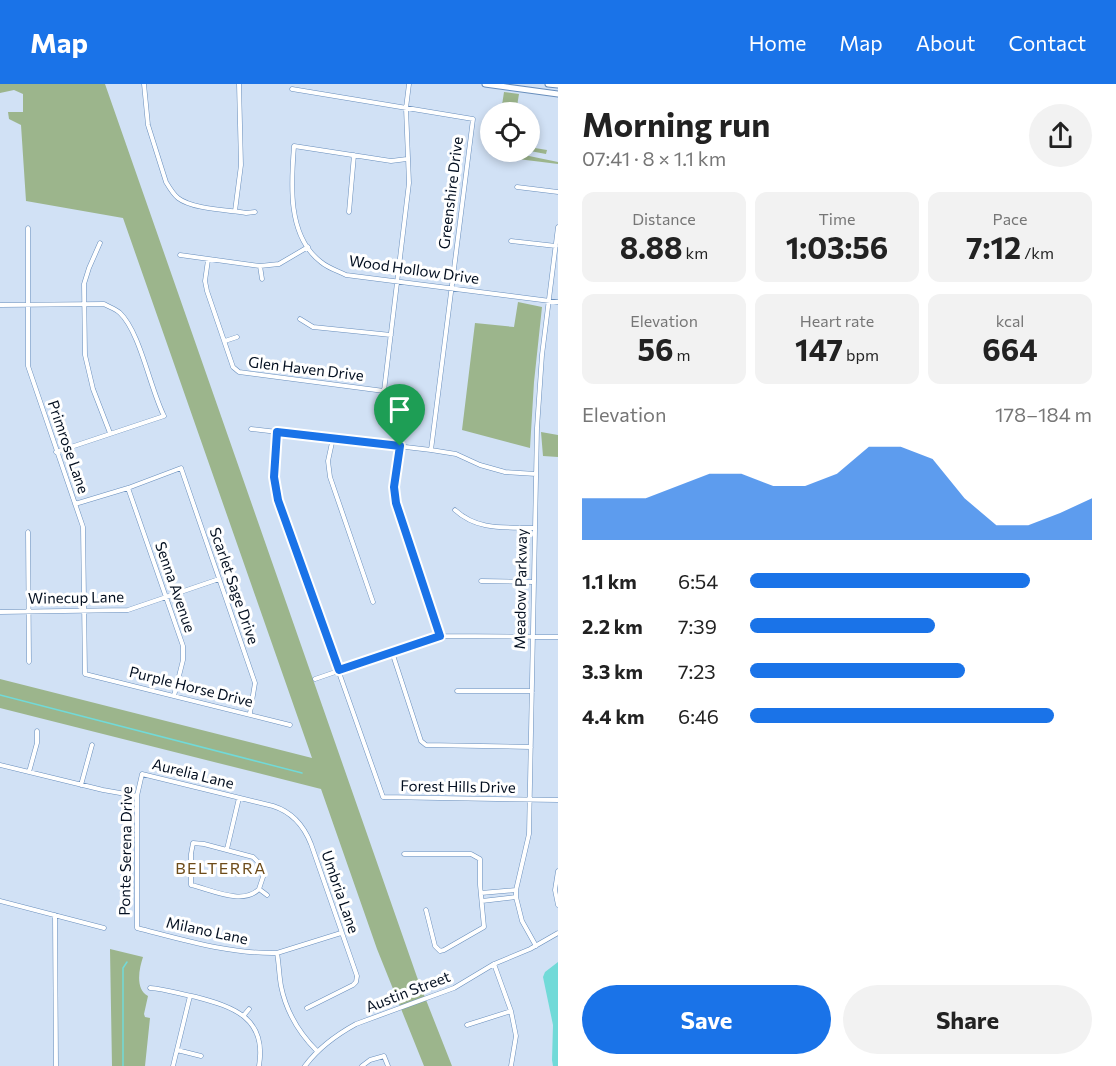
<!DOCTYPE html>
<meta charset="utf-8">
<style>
body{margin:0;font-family:Commissioner,sans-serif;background:#f2f2f2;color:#222;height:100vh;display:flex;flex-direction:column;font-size:22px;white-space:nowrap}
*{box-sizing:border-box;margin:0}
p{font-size:20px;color:#767676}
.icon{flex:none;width:33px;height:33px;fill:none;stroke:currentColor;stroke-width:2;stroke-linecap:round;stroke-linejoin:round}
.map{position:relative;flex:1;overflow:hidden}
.panel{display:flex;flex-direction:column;background:#fff;width:558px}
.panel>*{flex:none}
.controls{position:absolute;left:480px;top:18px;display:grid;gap:12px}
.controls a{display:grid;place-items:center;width:60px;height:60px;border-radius:50%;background:#fff;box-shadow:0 3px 9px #0003;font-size:30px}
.pin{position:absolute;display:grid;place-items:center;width:51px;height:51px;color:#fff;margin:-62px -26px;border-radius:50% 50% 50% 0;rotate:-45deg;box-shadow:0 0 6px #0007}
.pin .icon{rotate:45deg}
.round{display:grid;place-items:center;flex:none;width:63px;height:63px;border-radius:32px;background:#f2f2f2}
.summary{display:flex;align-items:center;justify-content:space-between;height:102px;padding:0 24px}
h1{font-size:33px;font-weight:700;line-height:45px}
.stats{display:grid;grid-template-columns:repeat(3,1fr);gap:9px;height:102px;padding:6px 24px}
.stats div{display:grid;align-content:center;border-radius:12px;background:#f2f2f2;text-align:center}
.stats b{font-size:30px;font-weight:700}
.stats small{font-size:16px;font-weight:400}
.stats p{font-size:16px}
.chart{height:168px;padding:12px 24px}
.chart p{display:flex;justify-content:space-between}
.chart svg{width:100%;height:108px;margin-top:6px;fill:#1a73e8;opacity:.7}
.cta{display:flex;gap:12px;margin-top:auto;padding:12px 24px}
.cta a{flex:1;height:69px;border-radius:36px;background:#1a73e8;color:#fff;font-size:24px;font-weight:700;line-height:69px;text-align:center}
.cta a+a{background:#f2f2f2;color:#222}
ul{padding:0 24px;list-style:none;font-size:20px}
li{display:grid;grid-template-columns:96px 72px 1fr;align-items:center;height:45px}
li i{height:15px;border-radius:8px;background:#1a73e8}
header{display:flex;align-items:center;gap:36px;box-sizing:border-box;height:84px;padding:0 30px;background:#1a73e8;color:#fff}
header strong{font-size:28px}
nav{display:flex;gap:33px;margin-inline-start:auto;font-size:21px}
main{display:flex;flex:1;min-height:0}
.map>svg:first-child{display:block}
.green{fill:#9cb58c}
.water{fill:#71dad8}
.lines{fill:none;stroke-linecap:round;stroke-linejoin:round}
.stream{stroke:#71dad8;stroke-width:1.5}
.minor-casing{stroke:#688ebc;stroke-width:5}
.major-casing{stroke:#688ebc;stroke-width:7}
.minor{stroke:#fff;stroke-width:4}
.major{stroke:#fff;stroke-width:5}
.route-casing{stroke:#fff;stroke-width:12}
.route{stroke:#1a73e8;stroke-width:8}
.labels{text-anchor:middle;stroke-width:6;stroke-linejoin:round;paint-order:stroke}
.street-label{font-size:15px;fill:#030f20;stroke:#fff}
.neighbourhood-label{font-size:16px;letter-spacing:1.5px;fill:#6d4b18;stroke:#fff}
</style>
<header>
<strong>Map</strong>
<nav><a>Home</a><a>Map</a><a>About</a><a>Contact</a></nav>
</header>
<main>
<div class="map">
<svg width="558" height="982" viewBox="0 0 558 982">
<rect width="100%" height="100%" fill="#d1e1f5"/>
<path class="green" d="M0,0H105L417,893L452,982H424L377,865L321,705L0,624V595L312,674L123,134L26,117L21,41L9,35L8,28H23V10L14,6L0,9Z
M504,8L519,10L516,28H501Z
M530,40L538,41L535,64L547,66L546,70L530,67Z
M496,68H520L529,72L558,78V80L495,72Z
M518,218L542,223L534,298L530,364L462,346L475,239L514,243Z
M541,348L558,351V373L543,372Z
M110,865L143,873C139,885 135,905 148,912L144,930L145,933L150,934L145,982H112Z"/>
<path class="water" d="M558,878V982H553L552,976L553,941L543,893L545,888Z"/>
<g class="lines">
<path class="stream" d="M0,611L302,689
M123,982V884L127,878"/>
<defs>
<path id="minor" d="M144,0L148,41L166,98C169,103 173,110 178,114C192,125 227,126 246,129L255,128
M292,5L473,35L431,366
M407,75L391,77L294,62C291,100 287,152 321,178C328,184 338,187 346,191L558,218
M517,103L558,108
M235,127L241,81L239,0
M349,128L354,71
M28,144V282L83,443L85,590L290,641
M511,157L556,162
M100,159L89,184L84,200L85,271L93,305L110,349
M180,171L260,182L279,180L308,163
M208,176L205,197L207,207L233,283L239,288L384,307L409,99L406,24L409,0
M260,182L262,195
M0,221L104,220C109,223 116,225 120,229C140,248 150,304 164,332L56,368
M300,235L313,243L391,251
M225,257L237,253
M251,345L431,366L456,370L480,381L505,388L536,390
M277,348L274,393L278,416L383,713L558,716
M333,354L328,377L330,393L373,518
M400,362L395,390L396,419L440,552
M128,404L183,562V576L174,612
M75,420L128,404L181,384L255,599L250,629
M455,426C478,447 505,443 534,444
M28,448L29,578
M481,497L533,498
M0,528L128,526L219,495
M392,568L421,657L426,661L531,663
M315,595L440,552L558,553
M457,607H532
M0,681L103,706L137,712
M29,688L37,659V647
M81,701L92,661
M227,765L239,714
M404,770H471L480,775V801L484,843L444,866L440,867L435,862L426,826
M558,787L555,806L558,821
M259,805C243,822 210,805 191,801V770L193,759L204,760L253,773L258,778L264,790L259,805L267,811
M481,809L516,806
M0,817L104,844
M482,817L516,813
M55,831L56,982
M536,862L522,837L516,813V806L529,750L537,344L542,271L558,143
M277,869C279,880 279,891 281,902C286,927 299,949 317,967
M494,880L511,927L516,952L511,982
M150,904C165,905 180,910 196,913C234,923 267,934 259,982
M307,924L353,901L356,898L357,892L311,760C304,742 292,728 273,722L142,690L137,712V844C184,856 229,870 277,869L341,849
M244,931L249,925
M467,941L511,927
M177,966L201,972
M173,982L190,912
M305,982C319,963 336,951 356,940L454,904L494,880L530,865L558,849
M362,982L370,976L384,972L388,982"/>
<path id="major" d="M485,0L558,10
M548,0L558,1"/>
</defs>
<use href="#minor" class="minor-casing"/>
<use href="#major" class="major-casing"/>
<use href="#minor" class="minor"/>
<use href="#major" class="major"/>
</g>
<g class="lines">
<defs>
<path id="route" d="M277,348L400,362L394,403L396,419L440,552L339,586L278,416L274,393Z"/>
</defs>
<use href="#route" class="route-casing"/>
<use href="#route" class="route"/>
</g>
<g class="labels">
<g class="street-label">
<text transform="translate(451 109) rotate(-83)" y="5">Greenshire Drive</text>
<text transform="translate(414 186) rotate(8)" y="5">Wood Hollow Drive</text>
<text transform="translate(306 285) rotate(7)" y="5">Glen Haven Drive</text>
<text transform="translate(68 363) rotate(71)" y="5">Primrose Lane</text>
<text transform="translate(234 502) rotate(71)" y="5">Scarlet Sage Drive</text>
<text transform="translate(175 503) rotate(71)" y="5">Senna Avenue</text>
<text transform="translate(521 505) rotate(-89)" y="5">Meadow Parkway</text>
<text transform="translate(76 514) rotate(-1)" y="5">Winecup Lane</text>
<text transform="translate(191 603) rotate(14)" y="5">Purple Horse Drive</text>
<text transform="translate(193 690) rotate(14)" y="5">Aurelia Lane</text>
<text transform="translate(458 703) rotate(1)" y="5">Forest Hills Drive</text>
<text transform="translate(126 767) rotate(-89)" y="5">Ponte Serena Drive</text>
<text transform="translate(340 808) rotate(71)" y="5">Umbria Lane</text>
<text transform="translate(207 847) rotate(12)" y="5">Milano Lane</text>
<text transform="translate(408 908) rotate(-21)" y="5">Austin Street</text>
</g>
<g class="neighbourhood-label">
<text x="221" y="790">BELTERRA</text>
</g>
</g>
</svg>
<div class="controls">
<a><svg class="icon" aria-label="locate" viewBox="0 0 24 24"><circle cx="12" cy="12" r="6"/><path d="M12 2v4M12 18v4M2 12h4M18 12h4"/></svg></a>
</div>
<div class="pin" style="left:400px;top:362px;background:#1e9e55"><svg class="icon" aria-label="arrive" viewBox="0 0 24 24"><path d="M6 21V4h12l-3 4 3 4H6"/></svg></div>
</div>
<section class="panel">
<div class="summary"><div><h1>Morning run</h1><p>07:41 · 8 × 1.1 km</p></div><a class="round"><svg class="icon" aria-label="share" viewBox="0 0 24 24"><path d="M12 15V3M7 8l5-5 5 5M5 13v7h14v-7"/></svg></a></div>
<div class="stats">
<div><p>Distance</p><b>8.88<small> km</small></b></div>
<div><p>Time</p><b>1:03:56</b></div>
<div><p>Pace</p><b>7:12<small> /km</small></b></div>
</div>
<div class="stats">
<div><p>Elevation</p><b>56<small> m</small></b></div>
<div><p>Heart rate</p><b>147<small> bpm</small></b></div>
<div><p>kcal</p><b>664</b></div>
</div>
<div class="chart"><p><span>Elevation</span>178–184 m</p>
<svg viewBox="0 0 160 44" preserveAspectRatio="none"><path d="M0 44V27L10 27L20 27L30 22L40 17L50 17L60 22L70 22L80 17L90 6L100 6L110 11L120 27L130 38L140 38L150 33L160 27V44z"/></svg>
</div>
<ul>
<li><b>1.1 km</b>6:54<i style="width:82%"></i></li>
<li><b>2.2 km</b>7:39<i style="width:54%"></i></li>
<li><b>3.3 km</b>7:23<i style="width:63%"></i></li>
<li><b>4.4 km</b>6:46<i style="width:89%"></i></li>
</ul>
<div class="cta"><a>Save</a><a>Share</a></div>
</section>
</main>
